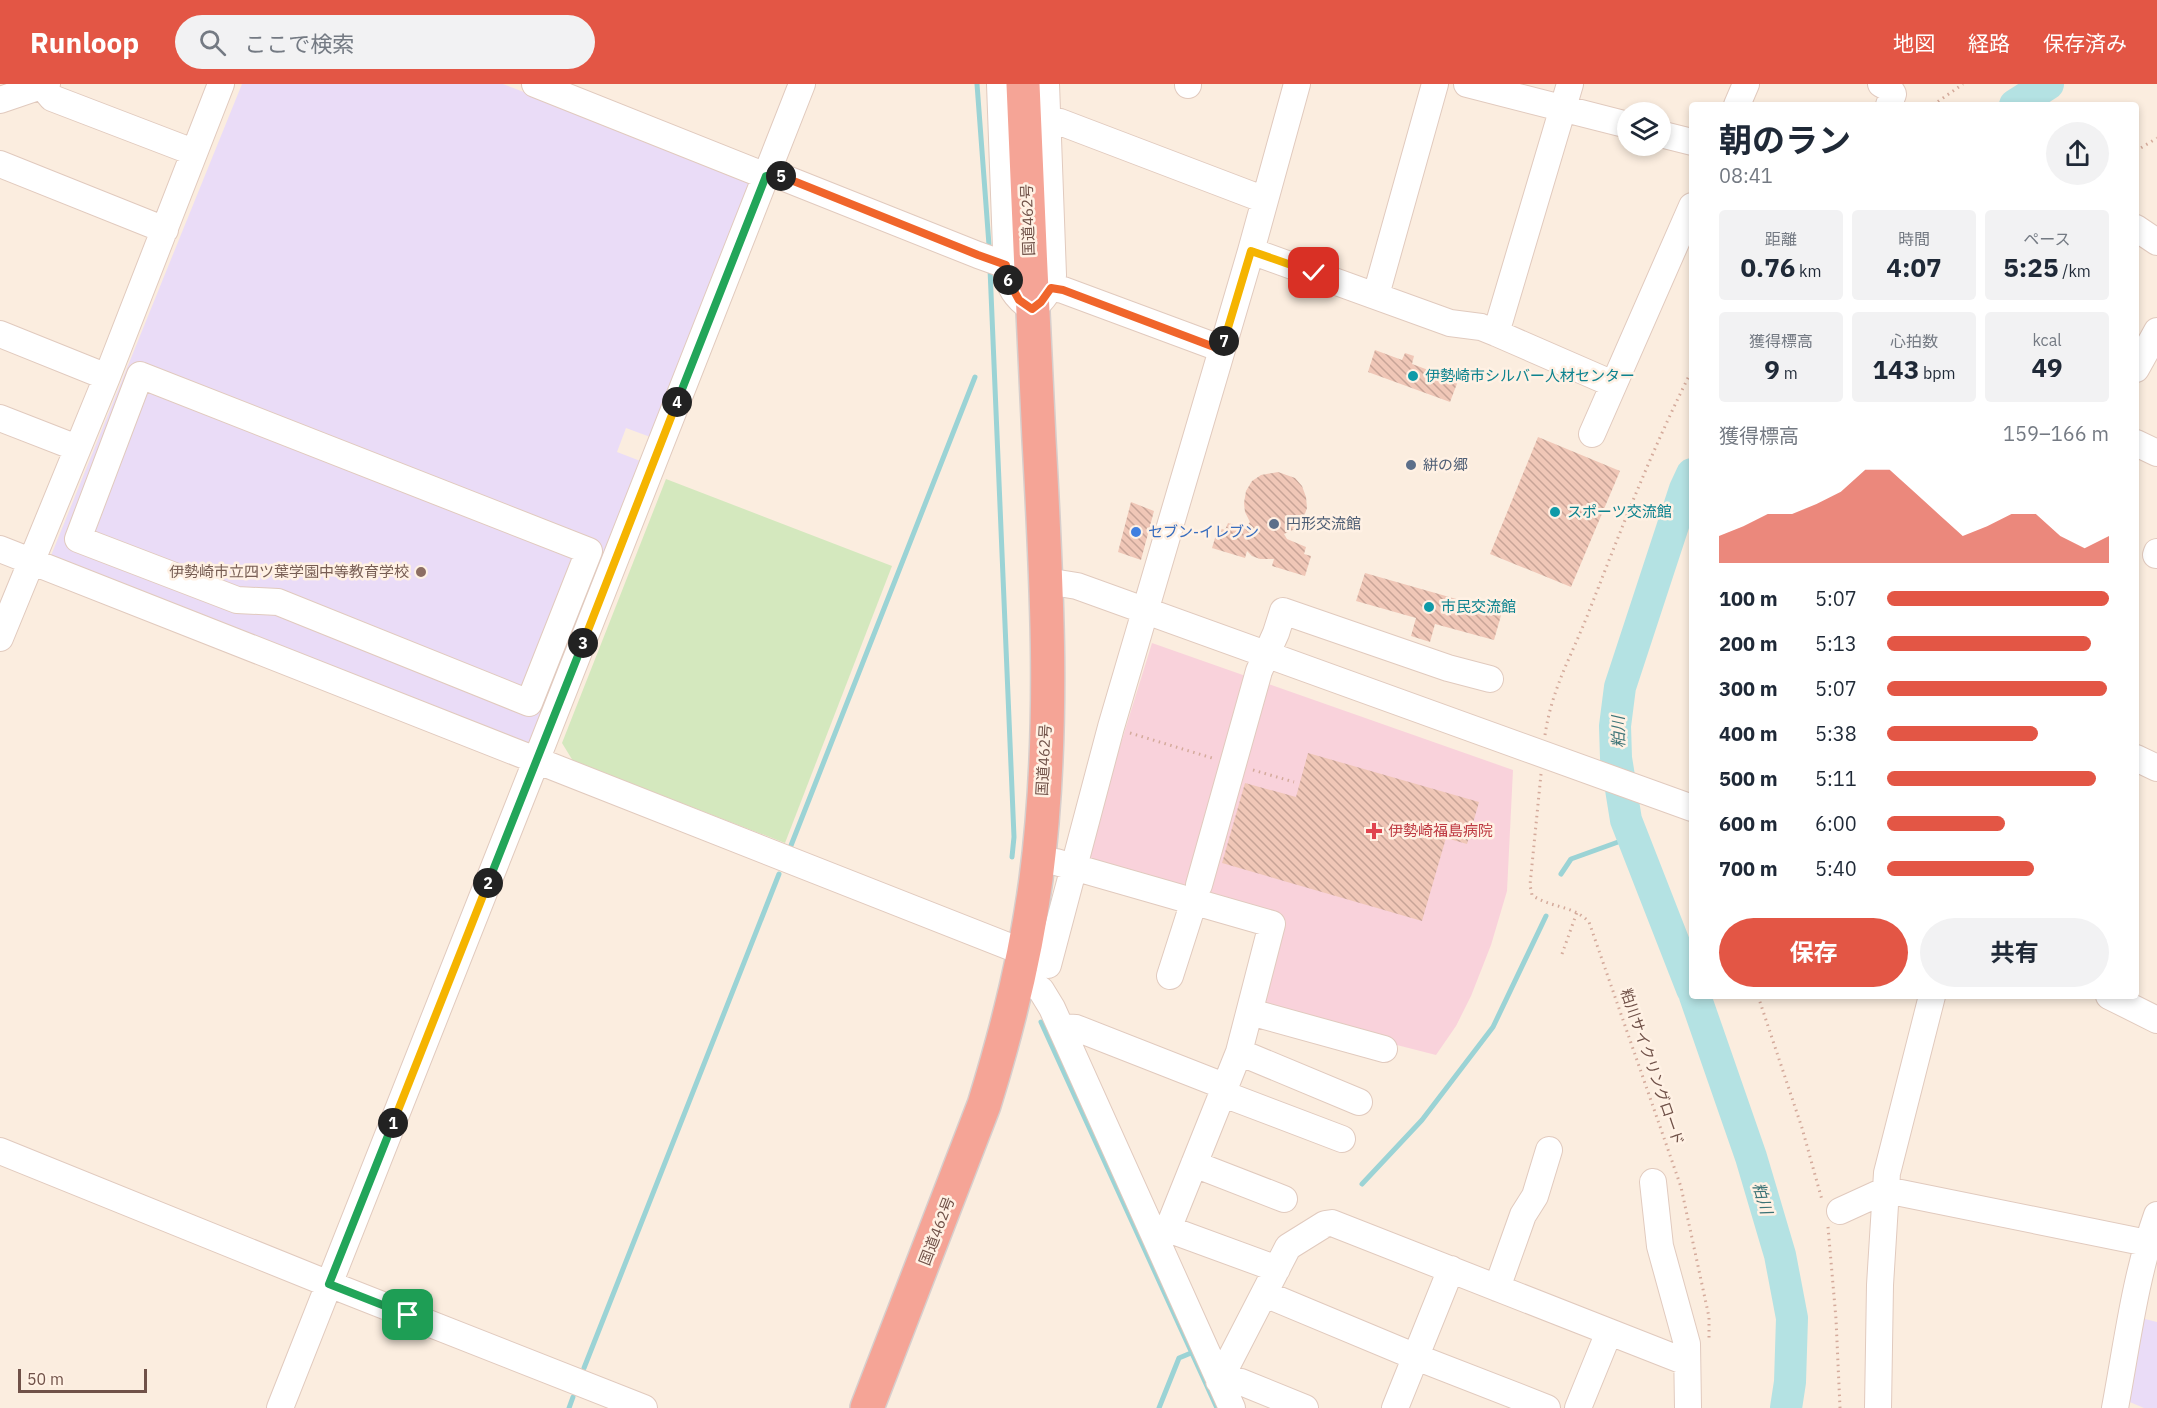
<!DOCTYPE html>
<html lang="ja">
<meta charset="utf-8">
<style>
body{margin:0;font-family:"IBM Plex Sans","Noto Sans JP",sans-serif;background:#f2f2f3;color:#1f2937;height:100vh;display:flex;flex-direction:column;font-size:22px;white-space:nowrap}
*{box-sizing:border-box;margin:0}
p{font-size:20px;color:#747a83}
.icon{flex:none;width:33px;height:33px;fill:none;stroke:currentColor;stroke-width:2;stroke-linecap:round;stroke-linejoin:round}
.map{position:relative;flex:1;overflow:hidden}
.sheet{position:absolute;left:1689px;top:18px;width:450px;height:897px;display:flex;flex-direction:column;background:#fff;border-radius:6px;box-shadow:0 3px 9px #0003}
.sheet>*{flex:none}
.fabs{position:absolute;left:1617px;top:18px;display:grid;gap:12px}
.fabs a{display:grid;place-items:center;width:54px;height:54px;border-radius:50%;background:#fff;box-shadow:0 3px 9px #0003;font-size:30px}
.scale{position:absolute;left:18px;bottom:15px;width:129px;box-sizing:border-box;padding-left:6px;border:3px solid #705148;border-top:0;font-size:16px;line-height:21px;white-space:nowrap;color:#705148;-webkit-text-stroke:4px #fff1e4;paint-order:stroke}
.pin{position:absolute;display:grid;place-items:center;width:51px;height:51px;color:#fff;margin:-26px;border-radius:12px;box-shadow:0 3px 9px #0006}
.km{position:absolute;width:30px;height:30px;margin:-15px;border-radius:50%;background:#222;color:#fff;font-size:16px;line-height:30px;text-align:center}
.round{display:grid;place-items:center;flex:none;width:63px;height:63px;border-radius:32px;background:#f2f2f3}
.summary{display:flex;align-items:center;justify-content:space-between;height:102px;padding:0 30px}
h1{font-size:33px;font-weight:700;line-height:45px}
.metrics{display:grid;grid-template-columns:repeat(3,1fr);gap:9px;height:102px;padding:6px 30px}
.metrics div{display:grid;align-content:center;border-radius:6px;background:#f2f2f3;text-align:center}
.metrics b{font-size:26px;font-weight:700}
.metrics small{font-size:16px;font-weight:400}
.metrics p{font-size:16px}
.chart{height:168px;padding:12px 30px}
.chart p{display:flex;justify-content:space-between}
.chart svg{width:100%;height:108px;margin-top:6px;fill:#e35645;opacity:.7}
.cta{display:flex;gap:12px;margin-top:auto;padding:12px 30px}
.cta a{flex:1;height:69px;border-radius:36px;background:#e35645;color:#fff;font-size:24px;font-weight:700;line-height:69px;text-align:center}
.cta a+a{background:#f2f2f3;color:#1f2937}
ul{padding:0 30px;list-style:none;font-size:20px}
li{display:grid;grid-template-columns:96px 72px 1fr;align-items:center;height:45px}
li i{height:15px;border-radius:8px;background:#e35645}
header{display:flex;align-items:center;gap:36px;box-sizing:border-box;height:84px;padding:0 30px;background:#e35645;color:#fff}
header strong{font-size:28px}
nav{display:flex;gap:33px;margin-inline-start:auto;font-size:21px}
.search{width:420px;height:54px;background:#f2f2f3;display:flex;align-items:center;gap:15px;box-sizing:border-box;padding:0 21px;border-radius:33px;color:#747a83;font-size:22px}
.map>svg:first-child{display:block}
.education{fill:#eadcf7}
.medical{fill:#f9d2db}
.grass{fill:#d4e8be}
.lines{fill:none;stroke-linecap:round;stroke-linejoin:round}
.stream{stroke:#9bd3d5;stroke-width:5}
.river{stroke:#b4e2e3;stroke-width:32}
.building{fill:url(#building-back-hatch)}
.minor-casing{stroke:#e1cabe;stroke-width:28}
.highway-casing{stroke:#d7cecc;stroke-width:36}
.path{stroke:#d4aa9b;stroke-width:3;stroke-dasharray:1.5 4.5;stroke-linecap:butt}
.minor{stroke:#fff;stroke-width:26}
.highway{stroke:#f5a496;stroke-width:33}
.split-1-casing{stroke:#fff;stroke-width:12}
.split-2-casing{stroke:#fff;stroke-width:12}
.split-3-casing{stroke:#fff;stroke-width:12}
.split-4-casing{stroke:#fff;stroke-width:12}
.split-5-casing{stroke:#fff;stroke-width:12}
.split-6-casing{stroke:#fff;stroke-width:12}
.split-7-casing{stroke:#fff;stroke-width:12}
.split-8-casing{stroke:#fff;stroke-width:12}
.split-1{stroke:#22a559;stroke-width:8}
.split-2{stroke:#f5b400;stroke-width:8}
.split-3{stroke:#22a559;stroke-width:8}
.split-4{stroke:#f5b400;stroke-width:8}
.split-5{stroke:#22a559;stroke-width:8}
.split-6{stroke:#f0652b;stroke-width:8}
.split-7{stroke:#f0652b;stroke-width:8}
.split-8{stroke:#f5b400;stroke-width:8}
.culture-dot{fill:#0f9aa8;stroke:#fff1e4;stroke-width:2}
.service-dot{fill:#5c6f8a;stroke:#fff1e4;stroke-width:2}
.shop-dot{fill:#3f7fe0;stroke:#fff1e4;stroke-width:2}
.education-dot{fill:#8d6e63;stroke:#fff1e4;stroke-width:2}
.health-dot{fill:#e0444e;stroke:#fff1e4;stroke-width:2}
.labels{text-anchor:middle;stroke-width:5;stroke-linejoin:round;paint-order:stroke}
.street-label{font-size:15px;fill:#705148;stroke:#fff1e4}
.culture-label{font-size:15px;fill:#0d838f;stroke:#fff1e4;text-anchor:start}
.service-label{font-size:15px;fill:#4e5e75;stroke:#fff1e4;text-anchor:start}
.shop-label{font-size:15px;fill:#366cbe;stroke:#fff1e4;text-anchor:start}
.education-label{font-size:15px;fill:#785e54;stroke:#fff1e4;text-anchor:end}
.health-label{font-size:15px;fill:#be3a42;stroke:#fff1e4;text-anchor:start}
.water-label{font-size:16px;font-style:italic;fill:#3c7376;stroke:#fff1e4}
</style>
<header>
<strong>Runloop</strong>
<div class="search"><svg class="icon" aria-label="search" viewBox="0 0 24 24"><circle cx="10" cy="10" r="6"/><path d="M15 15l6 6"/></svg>ここで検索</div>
<nav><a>地図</a><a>経路</a><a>保存済み</a></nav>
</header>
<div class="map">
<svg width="2157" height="1324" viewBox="0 0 2157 1324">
<defs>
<pattern id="building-back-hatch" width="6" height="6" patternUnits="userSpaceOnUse" patternTransform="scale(1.5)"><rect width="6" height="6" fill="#f0c7b7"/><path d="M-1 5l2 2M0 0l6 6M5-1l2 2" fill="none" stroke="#c7a497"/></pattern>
</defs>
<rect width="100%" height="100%" fill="#fbeddf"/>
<path class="education" d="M242,0H503L746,93L752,102L653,354L626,344L617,368L643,378L529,661L50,474Z
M2141,1234L2157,1238V1324H2144L2125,1316Z"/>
<path class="medical" d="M1152,559L1513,686L1507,807L1491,861L1471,912L1456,942L1436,971L1260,926L1279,834L1085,775Z"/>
<path class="grass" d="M666,395L892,482L785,759L573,677L562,659Z"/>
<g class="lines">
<path class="stream" d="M977,0L989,161
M990,185L1014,753L1012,773
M790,764L975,293
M1561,790L1571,775L1632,753
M1041,938L1217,1324
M1362,1100L1422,1036L1493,943L1546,832
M584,1284L779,790
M569,1324L573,1313
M1159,1324L1179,1274L1191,1269"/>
<path class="river" d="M2015,21L2048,0
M1692,390L1685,405L1620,603L1615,642L1616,674L1626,736L1692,905
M1695,912L1751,1073L1780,1171L1792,1234L1790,1298L1786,1324"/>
</g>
<path class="building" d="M1375,266L1402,276L1405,269L1414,272L1412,280L1458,297L1450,318L1368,288Z
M1538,353L1620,387L1571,503L1490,470Z
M1278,388L1295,394L1302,402L1306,413L1307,424L1303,435L1295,445L1284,450L1287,455L1306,463L1304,470L1311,472L1305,492L1272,482L1274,475H1260L1252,472L1247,467L1245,474L1212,464L1218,444L1225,446L1228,439L1245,444L1250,438L1245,428L1244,419L1246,407L1252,397L1261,391Z
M1131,418L1154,427L1141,476L1118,468Z
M1365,489L1502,528L1494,556L1435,540L1430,558L1411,552L1416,534L1356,517Z
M1308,669L1479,718L1467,760L1446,754L1422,837L1222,779L1245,699L1296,713Z"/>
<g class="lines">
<defs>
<path id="minor" d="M535,0L766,92L777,91L978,171L1006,181
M1000,0L1007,192C1012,208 1019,216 1032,225C1044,215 1050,207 1053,191L1046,0
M1467,0L1628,41
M1881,0L1890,5L1893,10L1889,21
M1188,1V0
M42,2L52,14L193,68
M0,16L47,0
M1737,21L1746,0
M1047,37L1060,38L1265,116
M1660,50L1692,58
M0,80L165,146
M2136,144L2157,158
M1251,167L1450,239L1481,243L1496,249L1613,300
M1051,204L1063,206L1222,265
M1376,211L1435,0
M1496,249L1570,0
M0,250L107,293
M2136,285L2157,247
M140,291L589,467L529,619L278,518L237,516L78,455Z
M0,334L77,364
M1592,350L1692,122
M2136,359L2157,369
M0,465L1023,868
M2156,471L2157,468
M1046,497L1077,502L1692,724
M0,554L107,293L221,0
M2136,674L2157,684
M1056,778L1272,840L1239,968L1168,1145L1159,1159
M1199,801L1259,587L1276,549L1283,527L1448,584L1490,595
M1048,881L1111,643L1251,167L1297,0
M1019,891L1041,906L1052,924L1232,1324
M1170,892L1194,817
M2109,912L2157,936
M1250,928L1384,965
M1061,943L1076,944L1224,1002
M1239,968L1359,1018
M1221,1009L1342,1055
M0,1067L329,1200L644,1324
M1194,1080L1284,1115
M1653,1098L1660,1162L1687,1260L1688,1324
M1840,1127L1886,1106L2157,1161
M1168,1145L1277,1185
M1497,1204L1523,1131L1535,1112L1549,1066
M1265,1210L1416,1273L1547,1324
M280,1324L536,677L802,0
M1305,1324L1241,1298L1219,1297L1288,1163L1325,1140L1332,1139L1686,1278
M1395,1324L1451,1185
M1578,1324L1609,1248
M1878,1324L1880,1201L1887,1089L1932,912
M2115,1324C2127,1260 2135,1193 2157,1131"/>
<path id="highway" d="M867,1324L984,1021C1007,947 1026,872 1036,795C1055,650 1047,501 1039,356C1033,237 1028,119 1023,0"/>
</defs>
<use href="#minor" class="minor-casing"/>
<use href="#highway" class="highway-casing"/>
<path class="path" d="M1933,21L1963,0
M2136,67L2157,54
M1130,649L1212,674
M1545,651C1552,604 1571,573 1588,530C1620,448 1652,365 1692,286
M1253,686L1294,698
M1541,690L1530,801L1532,811C1550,824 1573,821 1589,838L1681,1103L1709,1233V1255
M1562,870L1577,828
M1758,912L1802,1044L1822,1116
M1828,1143L1836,1235L1840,1324"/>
<use href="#minor" class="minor"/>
<use href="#highway" class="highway"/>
</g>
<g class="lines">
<defs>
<path id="split-1" d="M393,1039L329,1200L408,1231"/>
<path id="split-2" d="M393,1039L488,799"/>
<path id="split-3" d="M488,799L583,559"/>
<path id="split-4" d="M583,559L677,318"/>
<path id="split-5" d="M677,318L766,92H781"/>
<path id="split-6" d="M781,92L978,171L1006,181L1008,196"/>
<path id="split-7" d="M1008,196L1019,216L1032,225L1041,218L1051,204L1063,206L1222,266L1224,257"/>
<path id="split-8" d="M1224,257L1251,167L1314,189"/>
</defs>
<use href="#split-1" class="split-1-casing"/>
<use href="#split-2" class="split-2-casing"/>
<use href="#split-3" class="split-3-casing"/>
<use href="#split-4" class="split-4-casing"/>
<use href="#split-5" class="split-5-casing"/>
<use href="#split-6" class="split-6-casing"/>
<use href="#split-7" class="split-7-casing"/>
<use href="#split-8" class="split-8-casing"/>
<use href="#split-1" class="split-1"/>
<use href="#split-2" class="split-2"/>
<use href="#split-3" class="split-3"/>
<use href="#split-4" class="split-4"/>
<use href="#split-5" class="split-5"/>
<use href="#split-6" class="split-6"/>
<use href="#split-7" class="split-7"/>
<use href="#split-8" class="split-8"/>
</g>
<g class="culture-dot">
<circle cx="1413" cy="292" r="6"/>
<circle cx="1555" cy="428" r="6"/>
<circle cx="1429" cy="523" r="6"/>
</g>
<g class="service-dot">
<circle cx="1411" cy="381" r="6"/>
<circle cx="1274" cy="440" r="6"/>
</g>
<circle class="shop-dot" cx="1136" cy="448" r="6"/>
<circle class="education-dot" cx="421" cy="488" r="6"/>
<path class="health-dot" d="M1371 738h6v6h6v6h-6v6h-6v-6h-6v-6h6z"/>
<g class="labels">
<g class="street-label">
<text transform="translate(1028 136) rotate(-92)" y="5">国道462号</text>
<text transform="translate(1044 676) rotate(-87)" y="5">国道462号</text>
<text transform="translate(1652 983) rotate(71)" y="5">粕川サイクリングロード</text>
<text transform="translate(937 1147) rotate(-69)" y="5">国道462号</text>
</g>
<g class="culture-label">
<text x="1425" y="297">伊勢崎市シルバー人材センター</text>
<text x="1567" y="433">スポーツ交流館</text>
<text x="1441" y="528">市民交流館</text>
</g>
<g class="service-label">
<text x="1423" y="386">絣の郷</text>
<text x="1286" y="445">円形交流館</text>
</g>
<g class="shop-label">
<text x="1148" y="453">セブン-イレブン</text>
</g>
<g class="education-label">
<text x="409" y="493">伊勢崎市立四ツ葉学園中等教育学校</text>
</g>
<g class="health-label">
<text x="1388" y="752">伊勢崎福島病院</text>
</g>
<g class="water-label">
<text transform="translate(1618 648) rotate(-91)" y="6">粕川</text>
<text transform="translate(1763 1114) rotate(74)" y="6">粕川</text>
</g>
</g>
</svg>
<div class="fabs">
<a><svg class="icon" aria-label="layers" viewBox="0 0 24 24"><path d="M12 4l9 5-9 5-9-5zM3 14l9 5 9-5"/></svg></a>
</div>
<div class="scale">50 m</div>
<div class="pin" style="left:408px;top:1231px;background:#1e9e55"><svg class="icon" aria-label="arrive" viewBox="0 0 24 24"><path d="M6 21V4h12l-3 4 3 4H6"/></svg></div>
<div class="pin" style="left:1314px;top:189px;background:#d93025"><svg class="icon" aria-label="check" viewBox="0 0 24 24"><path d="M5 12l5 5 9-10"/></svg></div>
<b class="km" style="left:393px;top:1039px">1</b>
<b class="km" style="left:488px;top:799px">2</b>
<b class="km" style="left:583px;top:559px">3</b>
<b class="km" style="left:677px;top:318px">4</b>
<b class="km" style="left:781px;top:92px">5</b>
<b class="km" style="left:1008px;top:196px">6</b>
<b class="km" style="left:1224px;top:257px">7</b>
<section class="sheet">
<div class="summary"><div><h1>朝のラン</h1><p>08:41</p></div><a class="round"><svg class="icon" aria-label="share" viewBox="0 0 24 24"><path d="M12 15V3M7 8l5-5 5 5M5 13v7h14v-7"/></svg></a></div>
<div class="metrics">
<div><p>距離</p><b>0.76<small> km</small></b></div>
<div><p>時間</p><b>4:07</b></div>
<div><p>ペース</p><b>5:25<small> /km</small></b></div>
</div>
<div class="metrics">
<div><p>獲得標高</p><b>9<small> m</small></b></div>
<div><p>心拍数</p><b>143<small> bpm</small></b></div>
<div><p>kcal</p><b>49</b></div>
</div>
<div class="chart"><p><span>獲得標高</span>159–166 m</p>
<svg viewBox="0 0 160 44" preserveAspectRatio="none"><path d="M0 44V33L10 29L20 24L30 24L40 20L50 15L60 6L70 6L80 15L90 24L100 33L110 29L120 24L130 24L140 33L150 38L160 33V44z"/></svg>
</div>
<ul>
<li><b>100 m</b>5:07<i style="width:100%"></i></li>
<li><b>200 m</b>5:13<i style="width:92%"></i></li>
<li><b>300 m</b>5:07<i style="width:99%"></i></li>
<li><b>400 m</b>5:38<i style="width:68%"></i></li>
<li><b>500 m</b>5:11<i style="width:94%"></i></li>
<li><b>600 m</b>6:00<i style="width:53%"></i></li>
<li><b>700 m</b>5:40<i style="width:66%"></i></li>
</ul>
<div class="cta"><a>保存</a><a>共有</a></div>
</section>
</div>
